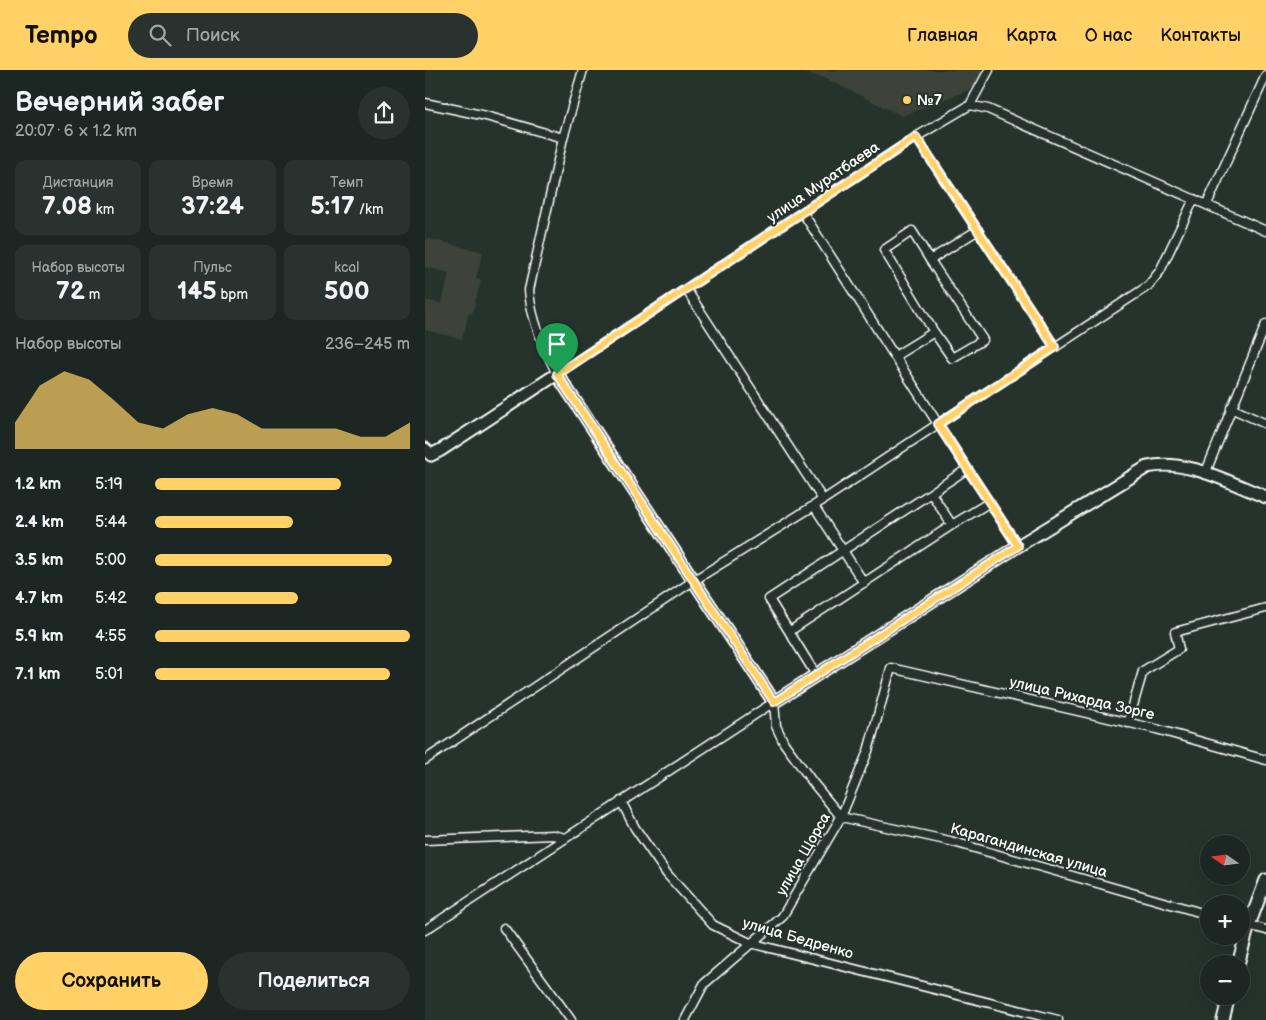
<!DOCTYPE html>
<html lang="ru">
<meta charset="utf-8">
<style>
body{margin:0;font-family:"Balsamiq Sans",sans-serif;background:#29322f;color:#f1f3f6;height:100vh;display:flex;flex-direction:column;font-size:19px;white-space:nowrap}
*{box-sizing:border-box;margin:0}
p{font-size:16px;color:#a0a5a5}
.icon{flex:none;width:28px;height:28px;fill:none;stroke:currentColor;stroke-width:2;stroke-linecap:round;stroke-linejoin:round}
.map{position:relative;flex:1;overflow:hidden}
.sheet{display:flex;flex-direction:column;background:#1c2622;width:425px}
.sheet>*{flex:none}
.needle{width:32px;rotate:284deg}
.fabs{position:absolute;left:775px;top:765px;display:grid;gap:10px}
.fabs a{display:grid;place-items:center;width:50px;height:50px;border-radius:50%;background:#1c2622;box-shadow:0 5px 20px #0002,0 0 0 1px #3a4340;font-size:25px}
.pin{position:absolute;display:grid;place-items:center;width:42px;height:42px;color:#fff;margin:-51px -21px;border-radius:50% 50% 50% 0;rotate:-45deg;box-shadow:0 0 5px #0007}
.pin .icon{rotate:45deg}
.round{display:grid;place-items:center;flex:none;width:52px;height:52px;border-radius:26px;background:#29322f}
.overview{display:flex;align-items:center;justify-content:space-between;height:85px;padding:0 15px}
h1{font-size:28px;font-weight:800;line-height:38px}
.stats{display:grid;grid-template-columns:repeat(3,1fr);gap:8px;height:85px;padding:5px 15px}
.stats div{display:grid;align-content:center;border-radius:10px;background:#29322f;text-align:center}
.stats b{font-size:25px;font-weight:800}
.stats small{font-size:14px;font-weight:400}
.stats p{font-size:14px}
.chart{height:140px;padding:10px 15px}
.chart p{display:flex;justify-content:space-between}
.chart svg{width:100%;height:90px;margin-top:5px;fill:#ffd166;opacity:.7}
.cta{display:flex;gap:10px;margin-top:auto;padding:10px 15px}
.cta a{flex:1;height:58px;border-radius:30px;background:#ffd166;color:#111;font-size:20px;font-weight:800;line-height:58px;text-align:center}
.cta a+a{background:#29322f;color:#f1f3f6}
ul{padding:0 15px;list-style:none;font-size:16px}
li{display:grid;grid-template-columns:80px 60px 1fr;align-items:center;height:38px}
li i{height:12px;border-radius:6px;background:#ffd166}
header{display:flex;align-items:center;gap:30px;box-sizing:border-box;height:70px;padding:0 25px;background:#ffd166;color:#111}
header strong{font-size:24px}
nav{display:flex;gap:28px;margin-inline-start:auto;font-size:18px}
.search{width:350px;height:45px;background:#29322f;display:flex;align-items:center;gap:12px;box-sizing:border-box;padding:0 18px;border-radius:28px;color:#a0a5a5;font-size:19px}
main{display:flex;flex:1;min-height:0}
.map>svg:first-child{display:block}
.built{fill:#3c433a}
.lines{fill:none;stroke-linecap:round;stroke-linejoin:round}
.street-casing{stroke:#fff;stroke-width:11}
.secondary-casing{stroke:#fff;stroke-width:15}
.street{stroke:#26332d;stroke-width:8}
.secondary{stroke:#26332d;stroke-width:11}
.route-casing{stroke:#fff;stroke-width:10}
.route{stroke:#ffd166;stroke-width:6}
.poi-dot{fill:#ffd166;stroke:#26332d;stroke-width:2}
.labels{text-anchor:middle;stroke-width:4;stroke-linejoin:round;paint-order:stroke}
.poi-label{font-size:15px;font-weight:bold;fill:#fff;stroke:#26332d;text-anchor:start}
.street-label{font-size:15px;fill:#fff;stroke:#26332d}
</style>
<header>
<strong>Tempo</strong>
<div class="search"><svg class="icon" aria-label="search" viewBox="0 0 24 24"><circle cx="10" cy="10" r="6"/><path d="M15 15l6 6"/></svg>Поиск</div>
<nav><a>Главная</a><a>Карта</a><a>О нас</a><a>Контакты</a></nav>
</header>
<main>
<section class="sheet">
<div class="overview"><div><h1>Вечерний забег</h1><p>20:07 · 6 × 1.2 km</p></div><a class="round"><svg class="icon" aria-label="share" viewBox="0 0 24 24"><path d="M12 15V3M7 8l5-5 5 5M5 13v7h14v-7"/></svg></a></div>
<div class="stats">
<div><p>Дистанция</p><b>7.08<small> km</small></b></div>
<div><p>Время</p><b>37:24</b></div>
<div><p>Темп</p><b>5:17<small> /km</small></b></div>
</div>
<div class="stats">
<div><p>Набор высоты</p><b>72<small> m</small></b></div>
<div><p>Пульс</p><b>145<small> bpm</small></b></div>
<div><p>kcal</p><b>500</b></div>
</div>
<div class="chart"><p><span>Набор высоты</span>236–245 m</p>
<svg viewBox="0 0 160 44" preserveAspectRatio="none"><path d="M0 44V31L10 13L20 6L30 10L40 20L50 31L60 34L70 27L80 24L90 27L100 34L110 34L120 34L130 34L140 38L150 38L160 31V44z"/></svg>
</div>
<ul>
<li><b>1.2 km</b>5:19<i style="width:73%"></i></li>
<li><b>2.4 km</b>5:44<i style="width:54%"></i></li>
<li><b>3.5 km</b>5:00<i style="width:93%"></i></li>
<li><b>4.7 km</b>5:42<i style="width:56%"></i></li>
<li><b>5.9 km</b>4:55<i style="width:100%"></i></li>
<li><b>7.1 km</b>5:01<i style="width:92%"></i></li>
</ul>
<div class="cta"><a>Сохранить</a><a>Поделиться</a></div>
</section>
<div class="map">
<svg width="841" height="950" viewBox="0 0 841 950">
<rect width="100%" height="100%" fill="#26332d"/>
<filter id="ink" filterUnits="userSpaceOnUse"><feTurbulence type="fractalNoise" baseFrequency=".02" numOctaves="2"/><feDisplacementMap in="SourceGraphic" scale="10" xChannelSelector="R" yChannelSelector="G"/><feConvolveMatrix kernelMatrix="1 2 1 2 8 2 1 2 1" color-interpolation-filters="sRGB"/></filter>
<g filter="url(#ink)">
<path class="built" d="M369,0H568L561,13L477,46L402,9Z
M0,168L58,182L51,208L56,210L47,244L44,243L37,269L0,260V230L17,234L24,203L0,197Z"/>
<g class="lines">
<defs>
<path id="street" d="M0,33L61,46L138,68L158,0
M545,35L564,0
M491,67L630,277
M138,68L104,220C106,250 119,277 132,304L491,67L545,35L563,39L841,161
M782,134L841,5
M505,190L558,270L527,288L509,262
M261,219L398,430
M470,286L509,262L459,180L487,161L505,190L553,160
M806,338L841,354
M780,404L841,254
M506,423L542,399
M389,436L439,513
M527,455L565,432
M593,476L513,354L723,216L735,201L769,129
M365,561L527,455L506,423L344,529L391,605
M703,653L718,601L754,579L750,562L841,538
M0,690L268,511L398,430L513,354L378,143
M196,731L210,758L242,804L288,855L325,873L633,950
M0,770L128,765L140,768
M816,853L841,860
M79,858L146,950
M0,860L349,632L351,656L359,673L389,714L416,747L525,771L784,845
M260,950L279,914L357,847L416,747L443,681L466,598L731,659L841,690"/>
<path id="secondary" d="M0,379L6,385L16,380L132,304L349,632L593,476L722,397C762,388 805,413 841,427
M813,894L824,855L841,810
M798,950L804,926"/>
</defs>
<use href="#street" class="street-casing"/>
<use href="#secondary" class="secondary-casing"/>
<use href="#street" class="street"/>
<use href="#secondary" class="secondary"/>
</g>
</g>
<g class="lines" filter="url(#ink)">
<defs>
<path id="route" d="M491,67L630,277L513,354L593,476L349,632L132,304Z"/>
</defs>
<use href="#route" class="route-casing"/>
<use href="#route" class="route"/>
</g>
<circle class="poi-dot" cx="482" cy="30" r="5"/>
<g class="labels">
<g class="poi-label">
<text x="492" y="35">№7</text>
</g>
<g class="street-label">
<text transform="translate(398 112) rotate(-34)" y="5">улица Муратбаева</text>
<text transform="translate(657 628) rotate(13)" y="5">улица Рихарда Зорге</text>
<text transform="translate(604 780) rotate(16)" y="5">Карагандинская улица</text>
<text transform="translate(378 784) rotate(-60)" y="5">улица Щорса</text>
<text transform="translate(373 868) rotate(16)" y="5">улица Бедренко</text>
</g>
</g>
</svg>
<div class="fabs">
<a><svg class="needle" viewBox="-14 -14 28 28"><path d="M0-13l5 13h-10z" fill="#e53935"/><path d="M0 13l5-13h-10z" fill="#a0a5a5"/></svg></a>
<a>+</a>
<a>−</a>
</div>
<div class="pin" style="left:132px;top:304px;background:#1e9e55"><svg class="icon" aria-label="arrive" viewBox="0 0 24 24"><path d="M6 21V4h12l-3 4 3 4H6"/></svg></div>
</div>
</main>
